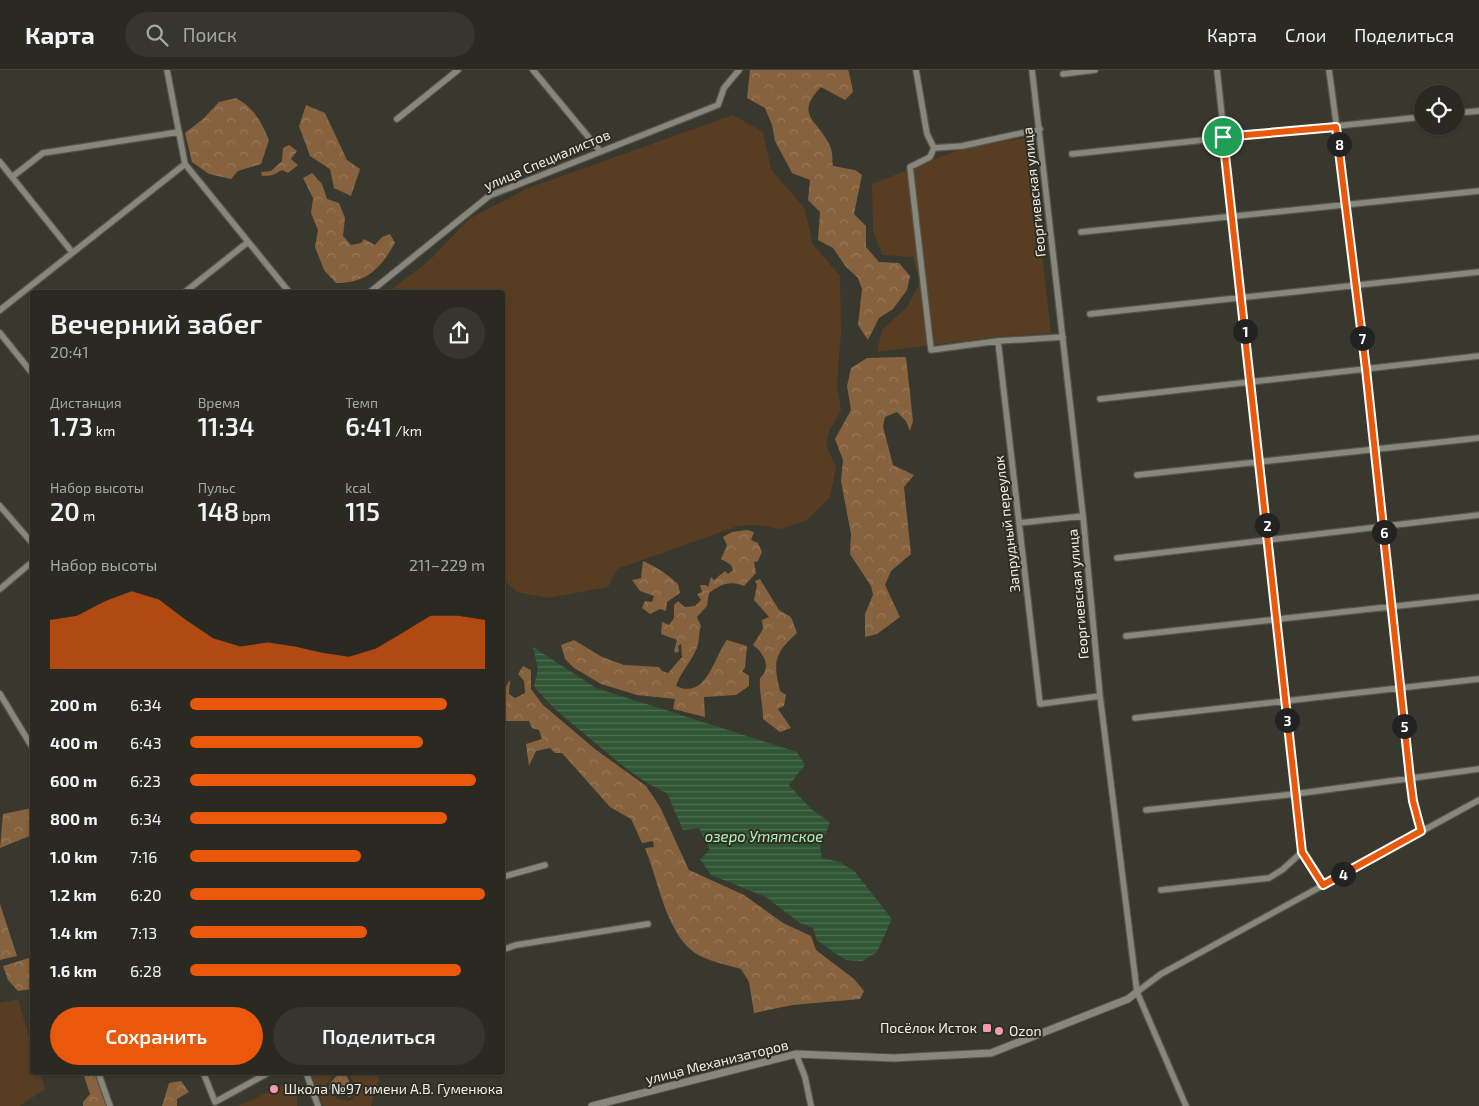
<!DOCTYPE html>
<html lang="ru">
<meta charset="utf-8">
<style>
body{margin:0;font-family:"Exo 2",sans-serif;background:#36362f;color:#f1f3f6;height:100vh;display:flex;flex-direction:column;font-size:19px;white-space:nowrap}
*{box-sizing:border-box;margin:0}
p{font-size:16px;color:#a5a7a5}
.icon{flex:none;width:28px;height:28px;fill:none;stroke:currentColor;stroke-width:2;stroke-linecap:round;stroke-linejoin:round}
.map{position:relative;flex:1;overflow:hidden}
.panel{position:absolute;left:30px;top:220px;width:475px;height:785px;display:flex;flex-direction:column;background:#2a2a22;border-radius:5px;box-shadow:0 1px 4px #0004,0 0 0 1px #464640}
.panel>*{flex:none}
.buttons{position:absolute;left:1414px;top:15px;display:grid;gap:10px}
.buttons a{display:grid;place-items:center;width:50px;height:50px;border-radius:50%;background:#2a2a22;box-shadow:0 1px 4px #0004,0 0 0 1px #464640;font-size:25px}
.pin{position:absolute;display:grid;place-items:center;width:42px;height:42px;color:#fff;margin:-21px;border:2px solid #fff;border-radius:50%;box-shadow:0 1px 5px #0007}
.km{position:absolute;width:25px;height:25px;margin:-12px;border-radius:50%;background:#222;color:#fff;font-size:14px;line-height:25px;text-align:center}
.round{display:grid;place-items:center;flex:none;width:52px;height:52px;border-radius:26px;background:#36362f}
.summary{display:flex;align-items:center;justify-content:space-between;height:85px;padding:0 20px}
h1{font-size:28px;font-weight:600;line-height:38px}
.stats{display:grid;grid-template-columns:repeat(3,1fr);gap:8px;height:85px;padding:5px 20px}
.stats div{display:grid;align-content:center}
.stats b{font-size:25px;font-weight:600}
.stats small{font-size:14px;font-weight:400}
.stats p{font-size:14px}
.chart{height:140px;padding:10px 20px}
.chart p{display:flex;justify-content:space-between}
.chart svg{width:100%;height:90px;margin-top:5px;fill:#ea580c;opacity:.7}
.primary-button{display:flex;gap:10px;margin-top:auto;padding:10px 20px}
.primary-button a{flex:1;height:58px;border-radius:30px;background:#ea580c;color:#fff;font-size:20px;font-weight:600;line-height:58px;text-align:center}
.primary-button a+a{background:#36362f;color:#f1f3f6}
ul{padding:0 20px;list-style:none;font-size:16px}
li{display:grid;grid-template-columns:80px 60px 1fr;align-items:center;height:38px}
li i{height:12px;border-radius:6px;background:#ea580c}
header{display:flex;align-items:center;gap:30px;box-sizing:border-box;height:70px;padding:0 25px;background:#2a2a22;border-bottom:1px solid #464640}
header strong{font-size:24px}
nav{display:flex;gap:28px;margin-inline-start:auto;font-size:18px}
.search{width:350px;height:45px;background:#36362f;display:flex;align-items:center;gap:12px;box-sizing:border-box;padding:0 18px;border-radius:28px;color:#a5a7a5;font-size:19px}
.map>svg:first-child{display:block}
.green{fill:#583d23}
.forest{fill:url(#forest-crowns)}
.water{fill:url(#water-rules)}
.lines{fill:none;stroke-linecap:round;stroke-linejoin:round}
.minor-casing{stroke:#55554c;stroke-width:8}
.tertiary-casing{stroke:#55554c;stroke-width:9}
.minor{stroke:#87877c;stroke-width:5.5}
.tertiary{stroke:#87877c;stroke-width:7}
.route-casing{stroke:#fff;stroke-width:10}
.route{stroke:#ea580c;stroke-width:6}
.poi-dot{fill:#f19ab1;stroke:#2e2e24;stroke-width:2}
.labels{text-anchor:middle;stroke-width:4;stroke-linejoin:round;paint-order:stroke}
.street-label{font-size:14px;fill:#eeede7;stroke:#2e2e24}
.poi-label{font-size:14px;fill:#eeede7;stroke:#2e2e24;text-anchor:start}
.water-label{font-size:15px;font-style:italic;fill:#b2f1b8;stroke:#2e2e24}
</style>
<header>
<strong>Карта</strong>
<div class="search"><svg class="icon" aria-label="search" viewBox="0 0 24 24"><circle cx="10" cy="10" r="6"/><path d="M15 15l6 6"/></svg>Поиск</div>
<nav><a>Карта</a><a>Слои</a><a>Поделиться</a></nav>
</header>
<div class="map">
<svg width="1479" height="1036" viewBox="0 0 1479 1036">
<defs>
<pattern id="forest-crowns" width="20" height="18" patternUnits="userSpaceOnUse" patternTransform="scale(1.25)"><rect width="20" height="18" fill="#87623e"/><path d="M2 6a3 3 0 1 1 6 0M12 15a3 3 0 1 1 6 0" fill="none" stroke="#98795a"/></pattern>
<pattern id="water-rules" width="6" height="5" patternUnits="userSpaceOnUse" patternTransform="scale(1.25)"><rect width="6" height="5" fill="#305635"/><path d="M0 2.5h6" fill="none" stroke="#4e6f52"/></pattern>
</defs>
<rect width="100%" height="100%" fill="#38382e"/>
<path class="green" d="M733,45L763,62L771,99L805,139L812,173L840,206L841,262L837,314L841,341L829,361L826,376L836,397L830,427L807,450L781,459L755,455L738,456L617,499L608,517L548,528L517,522L502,508V222H388L429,191L469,149L528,118Z
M1029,67L1051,263L995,267L877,282L882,260L907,237L920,213L913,187L882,185L873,160L872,114L958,80Z
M18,929L32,977V1002L40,1003L45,1019L20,1036H0V933Z
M311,1003H336L327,1013V1020L338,1029L350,1031L358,1021L348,1003H378L380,1006L371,1036H323Z
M290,1015C297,1022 298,1027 297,1036H238L282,1016Z"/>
<path class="forest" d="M750,0H848L849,2L853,22L845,30L821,17C793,46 819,50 830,76C833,82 832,90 833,96L855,100L862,105L854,144L866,156V177L879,192L899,193L910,206L907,220L893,239L879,248L868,270L858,255L862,219L858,208L846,197L833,178L818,170L820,142L808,130L810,110L792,103L775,71L772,55L765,38L747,28Z
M236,28C254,38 261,51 269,70L261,94L238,101L231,109L209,104L192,92L185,63L203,49L219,32Z
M306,35L325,43L347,90L360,99L351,126L334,118L330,99L310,86L299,56Z
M289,75L297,81L291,89L298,95L288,103L282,100L273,105L262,106L261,102L271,101L282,91L283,78Z
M312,103L322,114L327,129L339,133L345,148L343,166L351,175L361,173L364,169L375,175L382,167L390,164L395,173C380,199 367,213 336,213L324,200L315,177L318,160L311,143L313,128L303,108Z
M906,287L913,351L910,361L906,351L897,342L885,347L883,357L893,395L914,405L904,417L911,484L891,501L885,515L900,547L877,564L865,567V544L873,525L871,516L850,484L851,464L841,411L843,390L835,369L851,340L847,316L851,298L867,288Z
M747,460L754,462L751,470L758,473L762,482L758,491L754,492L756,503L744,516C730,510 720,515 709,523L707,536L697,547L701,556C698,564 700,573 696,580C690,593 681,602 676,616C707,630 713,588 727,570L747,576L745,598L742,601L749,606V616L736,625L704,627L705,647L673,639L675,629L637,625L601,614L574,598L565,589L561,575L574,570L602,587L624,595L659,597L662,601L668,603L682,587L681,574L678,576L679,581L676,583L674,581L677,570L661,564L662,552L669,555L674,548V535L678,531L685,537L695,536L701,530L697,524L702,522L700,515H706L708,517L711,507L714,510L725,501L728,504L733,500L731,495L721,489L727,475L723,467L732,462Z
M643,491C658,498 666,503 678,514L680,523L667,532L666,541L660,539L650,544L642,538L645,531L652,532L654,526L640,521L632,510L641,508Z
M760,509L779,540L791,547L797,563C774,584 773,591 780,621L786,625L784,636L778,639L791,658L780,662L763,649C763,634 759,623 760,608C772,598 764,583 753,575L763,559L762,550L769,547L754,530L757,515L755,511Z
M523,596L531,600V619L543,635L595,679L646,716L660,737L689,800L744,825L783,853L811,866L816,880L854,909L864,921L860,929L793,935L754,943L749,912L741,899C728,895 712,892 700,886C666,868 659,811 645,778L654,777L653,771L642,773L631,749L610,737L562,683H555L550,678L536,681L529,696L526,674L542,669L539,660L532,658L529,651H506C503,635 500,625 510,610L509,624L515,628L525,623L524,611L518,604Z
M32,738V765L0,778L3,744Z
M0,834L17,886L0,890Z
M32,887V919L18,921L8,910L3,896Z
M83,1003H95L108,1036H83V1032L90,1024Z
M339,1003H345L354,1021L350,1027L329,1019L330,1013Z
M181,1011L189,1022L177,1029V1036H162L169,1013Z"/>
<path class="water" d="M533,577L596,618L797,682L805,695L789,715L811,739L830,752L820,778L822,788L840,792L855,802L892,849L877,882L862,891L846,890L833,882L817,870L813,858L800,853L766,827L711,805L700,789L710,780L699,758L683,760L667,723C639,711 617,691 594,672C573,654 551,638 534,616L538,599Z"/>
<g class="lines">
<defs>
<path id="minor" d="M167,0L185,94L289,222
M533,0L600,81
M916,0L927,64L934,78L962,76L1040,59
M1032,0L1083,446L1100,626L1137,922L1186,1036
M1217,0L1302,782L1323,815
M1329,0L1347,133L1409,708L1413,731L1421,761
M1063,4L1095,0
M1455,43L1479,41
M397,49L458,0
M934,78L930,87L910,97L931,280L998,271L1063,267
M1072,84L1422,47
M0,92L72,182
M12,107L43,83L179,62
M1081,162L1479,121
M185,222L248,172
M370,222L489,126L718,35L724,18L739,0
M0,240L185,94
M1090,244L1479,202
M0,263L32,303
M998,271L1040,634L1100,626
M1100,329L1479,286
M1137,405L1479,368
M0,436L32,473
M1019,453L1083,446
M1117,488L1479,445
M0,519L32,492
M1126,566L1479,527
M0,624L32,677
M1135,648L1479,609
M1146,740L1295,724L1479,699
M502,807L545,795
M1161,820L1269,808L1282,800L1302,782
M502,880L516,875L648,854
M1137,922L1161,904L1479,730
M796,984L805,1007L811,1036
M98,1002L110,1036
M203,1002L215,1032L270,1002
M306,1002L318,1036"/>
<path id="tertiary" d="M592,1036L796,984L894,988L991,983L1128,929L1137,922"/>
</defs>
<use href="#minor" class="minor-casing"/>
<use href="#tertiary" class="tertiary-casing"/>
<use href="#minor" class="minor"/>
<use href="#tertiary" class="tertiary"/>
</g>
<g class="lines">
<defs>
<path id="route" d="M1336,57L1366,299L1410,708L1413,731L1421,761L1323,815L1302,782L1223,67Z"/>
</defs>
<use href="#route" class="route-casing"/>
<use href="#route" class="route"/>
</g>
<g class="poi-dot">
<rect x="982" y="953" width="10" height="10" rx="2.5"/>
<circle cx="999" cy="961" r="5"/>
<circle cx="274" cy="1019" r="5"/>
</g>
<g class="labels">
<g class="street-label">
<text transform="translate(547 90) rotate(-23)" y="5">улица Специалистов</text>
<text transform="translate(1034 122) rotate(-96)" y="5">Георгиевская улица</text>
<text transform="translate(1007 454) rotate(-97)" y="5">Запрудный переулок</text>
<text transform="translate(1078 524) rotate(-95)" y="5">Георгиевская улица</text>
<text transform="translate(717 992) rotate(-14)" y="5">улица Механизаторов</text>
</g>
<g class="poi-label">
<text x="977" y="963" text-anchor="end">Посёлок Исток</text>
<text x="1009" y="966">Ozon</text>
<text x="284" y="1024">Школа №97 имени А.В. Гуменюка</text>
</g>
<g class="water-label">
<text x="764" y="772">озеро Утятское</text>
</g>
</g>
</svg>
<div class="buttons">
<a><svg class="icon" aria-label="locate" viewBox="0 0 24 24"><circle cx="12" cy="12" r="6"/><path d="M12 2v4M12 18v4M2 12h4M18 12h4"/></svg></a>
</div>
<div class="pin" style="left:1223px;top:67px;background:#1e9e55"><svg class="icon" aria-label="arrive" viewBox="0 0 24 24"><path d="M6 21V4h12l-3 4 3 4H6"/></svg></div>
<b class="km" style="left:1245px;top:261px">1</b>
<b class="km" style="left:1267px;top:455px">2</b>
<b class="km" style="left:1287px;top:650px">3</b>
<b class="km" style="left:1343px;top:804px">4</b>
<b class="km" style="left:1404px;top:656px">5</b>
<b class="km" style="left:1384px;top:462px">6</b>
<b class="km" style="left:1362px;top:268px">7</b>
<b class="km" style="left:1339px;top:74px">8</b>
<section class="panel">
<div class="summary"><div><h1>Вечерний забег</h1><p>20:41</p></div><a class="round"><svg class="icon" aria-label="share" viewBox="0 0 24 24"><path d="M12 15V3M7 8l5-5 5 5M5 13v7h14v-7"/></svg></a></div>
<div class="stats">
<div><p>Дистанция</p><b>1.73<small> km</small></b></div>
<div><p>Время</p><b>11:34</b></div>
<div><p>Темп</p><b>6:41<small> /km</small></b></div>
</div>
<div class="stats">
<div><p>Набор высоты</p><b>20<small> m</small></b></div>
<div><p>Пульс</p><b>148<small> bpm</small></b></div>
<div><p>kcal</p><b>115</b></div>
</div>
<div class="chart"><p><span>Набор высоты</span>211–229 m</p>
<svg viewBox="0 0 160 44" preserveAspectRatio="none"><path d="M0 44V20L10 18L20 11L30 6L40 10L50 20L60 29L70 33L80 31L90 33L100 36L110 38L120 34L130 26L140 18L150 18L160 20V44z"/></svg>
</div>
<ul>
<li><b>200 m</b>6:34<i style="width:87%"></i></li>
<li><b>400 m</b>6:43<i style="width:79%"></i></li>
<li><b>600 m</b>6:23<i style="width:97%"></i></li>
<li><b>800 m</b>6:34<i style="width:87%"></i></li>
<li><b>1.0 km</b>7:16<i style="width:58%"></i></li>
<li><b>1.2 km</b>6:20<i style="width:100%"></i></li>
<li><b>1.4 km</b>7:13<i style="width:60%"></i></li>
<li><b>1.6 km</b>6:28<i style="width:92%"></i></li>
</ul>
<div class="primary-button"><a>Сохранить</a><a>Поделиться</a></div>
</section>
</div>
